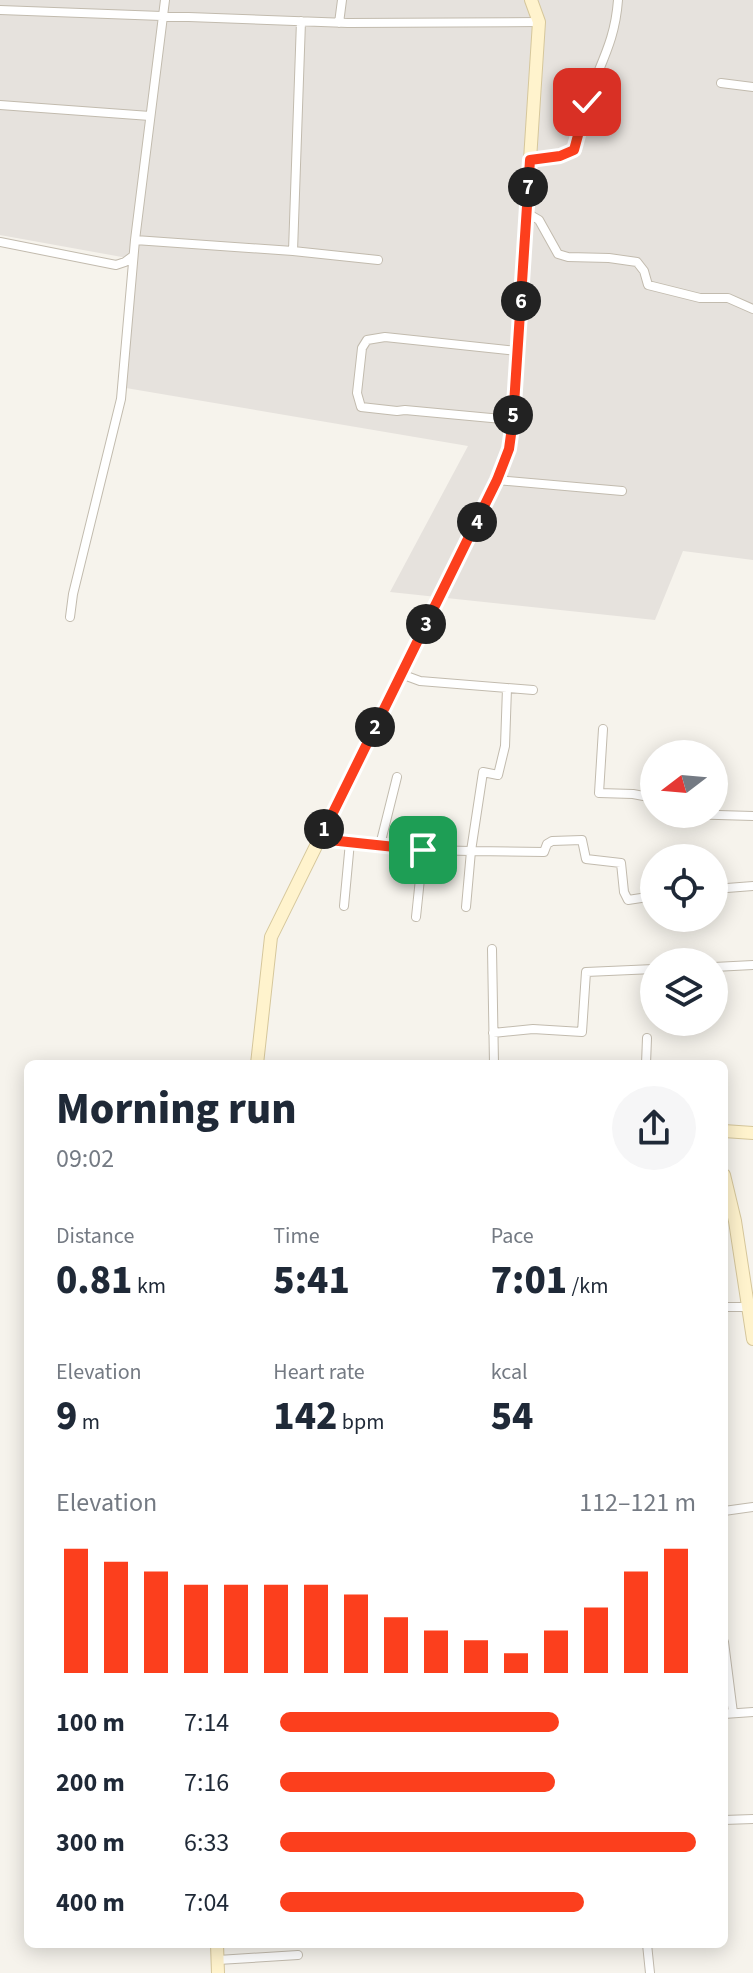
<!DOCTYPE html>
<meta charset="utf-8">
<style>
body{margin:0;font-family:"Source Sans 3",sans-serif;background:#f6f6f7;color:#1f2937;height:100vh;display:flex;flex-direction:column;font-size:30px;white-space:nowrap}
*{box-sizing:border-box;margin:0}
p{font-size:26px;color:#747a83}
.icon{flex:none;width:44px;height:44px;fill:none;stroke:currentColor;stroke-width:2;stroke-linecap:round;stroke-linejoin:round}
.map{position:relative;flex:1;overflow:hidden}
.drawer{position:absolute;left:24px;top:1060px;width:704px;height:888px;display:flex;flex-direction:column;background:#fff;border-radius:12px;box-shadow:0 4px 20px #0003}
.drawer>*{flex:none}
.needle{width:52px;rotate:254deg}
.tools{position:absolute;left:640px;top:740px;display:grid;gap:16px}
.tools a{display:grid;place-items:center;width:88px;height:88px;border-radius:50%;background:#fff;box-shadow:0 4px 20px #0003;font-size:40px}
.pin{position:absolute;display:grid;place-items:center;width:68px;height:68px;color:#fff;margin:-34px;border-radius:16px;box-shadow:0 4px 12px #0006}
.km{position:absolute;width:40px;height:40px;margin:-20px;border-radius:50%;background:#222;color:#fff;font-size:22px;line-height:40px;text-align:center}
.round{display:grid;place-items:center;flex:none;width:84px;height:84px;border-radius:42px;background:#f6f6f7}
.overview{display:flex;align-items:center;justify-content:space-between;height:136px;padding:0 32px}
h1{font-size:44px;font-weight:800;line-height:60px}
.stats{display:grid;grid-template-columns:repeat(3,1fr);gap:12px;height:136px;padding:8px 32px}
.stats div{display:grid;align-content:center}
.stats b{font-size:40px;font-weight:800}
.stats small{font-size:22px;font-weight:400}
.stats p{font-size:22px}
.chart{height:224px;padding:16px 32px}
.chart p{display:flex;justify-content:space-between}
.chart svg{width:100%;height:144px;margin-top:8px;stroke:#fc3f1d;stroke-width:6}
ul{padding:0 32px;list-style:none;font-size:26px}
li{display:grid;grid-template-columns:128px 96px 1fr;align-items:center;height:60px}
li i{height:20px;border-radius:10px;background:#fc3f1d}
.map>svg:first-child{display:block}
.industrial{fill:#e6e2dd}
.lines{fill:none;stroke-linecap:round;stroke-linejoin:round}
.street-casing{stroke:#c2bbae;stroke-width:10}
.secondary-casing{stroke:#d6c79b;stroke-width:14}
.street{stroke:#fff;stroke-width:8}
.secondary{stroke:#fff3cd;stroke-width:12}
.route-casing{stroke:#fff;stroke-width:16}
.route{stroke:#fc3f1d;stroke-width:10}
</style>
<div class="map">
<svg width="753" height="1973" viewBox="0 0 753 1973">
<rect width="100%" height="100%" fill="#f6f3ec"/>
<path class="industrial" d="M0,0H753V560L683,551L655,620L390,592L468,446L120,387L133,259L0,235Z"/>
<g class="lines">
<defs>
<path id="street" d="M165,0L135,240L293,251L301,21
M0,10L348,23L539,22
M339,23L342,0
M721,83L753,87
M0,105L150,116
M530,160L560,156L574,150C580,134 581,117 587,101C600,63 615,42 618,0
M527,213L539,220L558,254L568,257L609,258L637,262L644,271L648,285L700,298H728L753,309
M0,242L116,265L125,262L133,256
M293,251L378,260
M513,420L405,410L397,411L361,407L357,393L362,348L367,340L385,337L518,351
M497,480L622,491
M70,617L73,594L121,399L135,240
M401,674L420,681L533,690
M603,729L599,793L633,794L654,798
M684,814L753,816
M320,839L423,850L471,851L483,772L498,775L505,746L507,688
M380,845L397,777
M714,889L753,886
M344,906L350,842
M466,907L471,851L544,852L547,844L552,841L582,840L586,859L621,863L624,892L628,900L654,896
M416,917L423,850
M492,949L494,1064
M714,967L753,965
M493,1033L533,1029L582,1032L586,972L654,969
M646,1064L647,1038
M724,1307H748
M724,1511L753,1507
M724,1642L733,1713
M724,1714L753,1712
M724,1820L753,1819
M647,1944L650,1973
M218,1960L298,1955"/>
<path id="secondary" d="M257,1064L271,937L497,480L509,449L513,420L539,22L531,0
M724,1131L753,1133
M724,1175L735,1221L753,1339
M217,1944L218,1973"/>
</defs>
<use href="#street" class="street-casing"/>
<use href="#secondary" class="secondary-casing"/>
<use href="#street" class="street"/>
<use href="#secondary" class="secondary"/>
</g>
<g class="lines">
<defs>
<path id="route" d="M423,850L320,839L497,480L509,449L513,420L530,160L560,156L574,150L587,102"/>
</defs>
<use href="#route" class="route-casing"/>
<use href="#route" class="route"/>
</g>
</svg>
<div class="tools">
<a><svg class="needle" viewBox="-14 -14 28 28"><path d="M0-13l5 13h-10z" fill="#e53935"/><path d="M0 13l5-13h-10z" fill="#747a83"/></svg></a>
<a><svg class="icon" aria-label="locate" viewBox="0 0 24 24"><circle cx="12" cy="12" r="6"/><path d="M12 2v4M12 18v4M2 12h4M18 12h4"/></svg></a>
<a><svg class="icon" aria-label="layers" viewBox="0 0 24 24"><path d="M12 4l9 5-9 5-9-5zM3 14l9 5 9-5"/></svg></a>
</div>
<div class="pin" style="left:423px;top:850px;background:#1e9e55"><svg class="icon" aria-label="arrive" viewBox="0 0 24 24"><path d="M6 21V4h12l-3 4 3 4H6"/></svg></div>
<div class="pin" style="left:587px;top:102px;background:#d93025"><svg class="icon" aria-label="check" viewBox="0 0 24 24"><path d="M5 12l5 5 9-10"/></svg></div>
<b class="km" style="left:324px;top:829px">1</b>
<b class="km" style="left:375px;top:727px">2</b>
<b class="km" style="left:426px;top:624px">3</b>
<b class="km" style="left:477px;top:522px">4</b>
<b class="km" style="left:513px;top:415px">5</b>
<b class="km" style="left:521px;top:301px">6</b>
<b class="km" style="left:528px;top:187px">7</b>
<section class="drawer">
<div class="overview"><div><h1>Morning run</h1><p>09:02</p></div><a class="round"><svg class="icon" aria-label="share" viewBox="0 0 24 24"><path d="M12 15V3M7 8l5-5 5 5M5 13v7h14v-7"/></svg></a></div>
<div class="stats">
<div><p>Distance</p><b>0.81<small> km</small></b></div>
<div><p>Time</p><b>5:41</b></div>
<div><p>Pace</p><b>7:01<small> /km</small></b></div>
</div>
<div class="stats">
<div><p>Elevation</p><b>9<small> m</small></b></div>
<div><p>Heart rate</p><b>142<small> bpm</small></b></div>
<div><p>kcal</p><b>54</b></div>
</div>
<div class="chart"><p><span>Elevation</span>112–121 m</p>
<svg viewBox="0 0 160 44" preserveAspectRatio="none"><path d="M5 44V6M15 44V10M25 44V13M35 44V17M45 44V17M55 44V17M65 44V17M75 44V20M85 44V27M95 44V31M105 44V34M115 44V38M125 44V31M135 44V24M145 44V13M155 44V6"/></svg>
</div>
<ul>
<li><b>100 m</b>7:14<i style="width:67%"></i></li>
<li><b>200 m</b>7:16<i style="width:66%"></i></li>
<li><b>300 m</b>6:33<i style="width:100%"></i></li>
<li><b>400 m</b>7:04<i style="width:73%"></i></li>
</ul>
</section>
</div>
